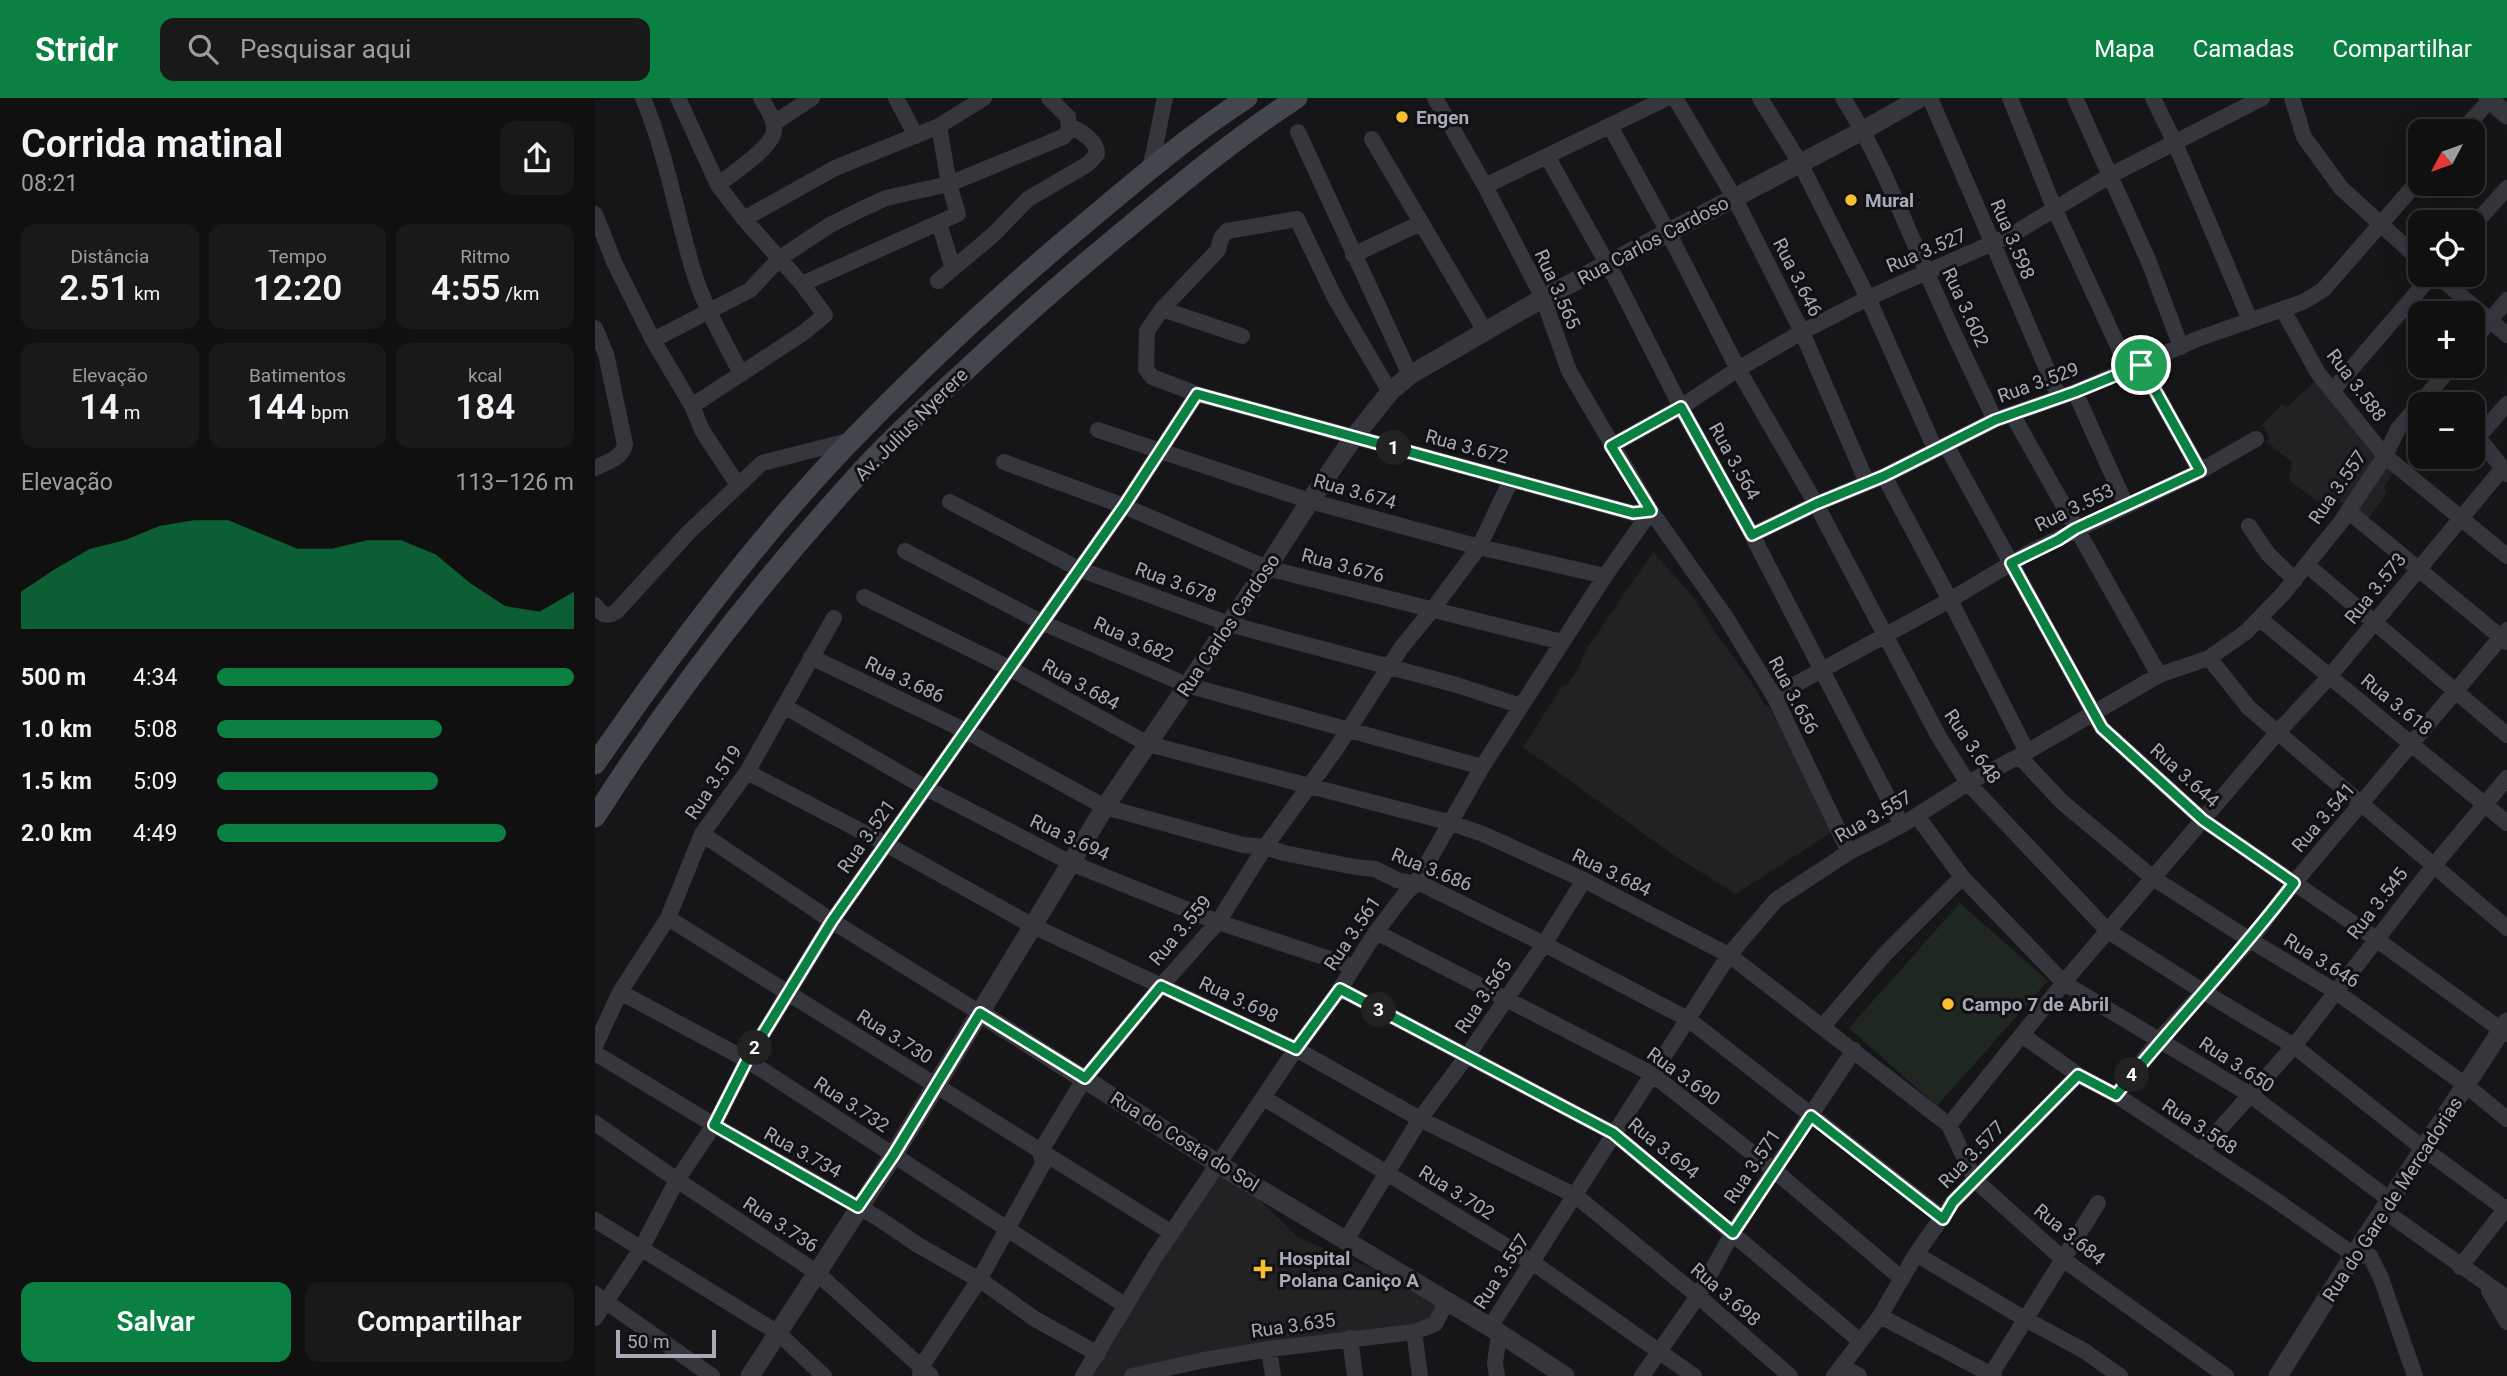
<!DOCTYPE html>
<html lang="pt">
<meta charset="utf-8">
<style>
body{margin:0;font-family:Roboto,sans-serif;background:#19191a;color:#f1f3f6;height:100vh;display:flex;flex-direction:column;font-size:26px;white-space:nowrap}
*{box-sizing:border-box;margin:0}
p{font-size:23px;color:#9c9d9f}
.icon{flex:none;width:38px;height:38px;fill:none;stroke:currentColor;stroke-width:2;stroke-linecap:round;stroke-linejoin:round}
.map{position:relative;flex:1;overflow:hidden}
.sheet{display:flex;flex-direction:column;background:#101011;width:595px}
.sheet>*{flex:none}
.needle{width:46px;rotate:229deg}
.buttons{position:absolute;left:1813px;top:21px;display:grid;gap:14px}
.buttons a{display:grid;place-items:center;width:77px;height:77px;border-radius:14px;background:#101011;box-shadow:0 7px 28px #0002,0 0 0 2px #303031;font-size:35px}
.scale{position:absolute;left:21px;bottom:18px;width:100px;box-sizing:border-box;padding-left:7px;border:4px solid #a7abb8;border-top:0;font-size:19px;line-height:24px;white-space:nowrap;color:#a7abb8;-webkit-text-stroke:5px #111012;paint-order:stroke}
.pin{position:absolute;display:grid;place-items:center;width:60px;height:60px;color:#fff;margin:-30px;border:4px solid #fff;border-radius:50%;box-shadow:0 2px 7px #0007}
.km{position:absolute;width:35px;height:35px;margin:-18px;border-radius:50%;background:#222;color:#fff;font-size:19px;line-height:35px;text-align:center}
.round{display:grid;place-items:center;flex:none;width:74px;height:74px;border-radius:14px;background:#19191a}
.head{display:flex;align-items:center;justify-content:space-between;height:119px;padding:0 21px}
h1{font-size:38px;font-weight:600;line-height:52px}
.metrics{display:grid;grid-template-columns:repeat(3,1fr);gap:10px;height:119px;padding:7px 21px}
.metrics div{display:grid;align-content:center;border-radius:14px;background:#19191a;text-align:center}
.metrics b{font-size:35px;font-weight:600}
.metrics small{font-size:19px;font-weight:400}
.metrics p{font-size:19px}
.chart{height:196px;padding:14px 21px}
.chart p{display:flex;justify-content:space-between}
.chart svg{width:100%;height:126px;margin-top:7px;fill:#0b8043;opacity:.7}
.cta{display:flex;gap:14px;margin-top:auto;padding:14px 21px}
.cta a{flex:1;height:80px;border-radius:14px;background:#0b8043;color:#fff;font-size:28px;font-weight:600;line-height:80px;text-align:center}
.cta a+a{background:#19191a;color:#f1f3f6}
ul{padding:0 21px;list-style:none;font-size:23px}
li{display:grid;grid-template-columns:112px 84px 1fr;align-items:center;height:52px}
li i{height:18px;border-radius:9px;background:#0b8043}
header{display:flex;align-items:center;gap:42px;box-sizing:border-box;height:98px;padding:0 35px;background:#0b8043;color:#fff}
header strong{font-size:33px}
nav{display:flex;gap:38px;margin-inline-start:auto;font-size:24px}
.search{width:490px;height:63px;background:#19191a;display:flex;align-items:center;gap:18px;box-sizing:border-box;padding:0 24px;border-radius:14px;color:#9c9d9f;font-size:26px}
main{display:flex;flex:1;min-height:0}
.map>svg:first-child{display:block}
.built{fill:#222124}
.green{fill:#1f2721}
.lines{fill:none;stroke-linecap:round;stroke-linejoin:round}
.minor{stroke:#36373d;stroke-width:16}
.tertiary{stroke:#36373d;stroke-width:19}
.secondary{stroke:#44464d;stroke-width:21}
.route-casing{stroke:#fff;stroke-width:14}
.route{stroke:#0b8043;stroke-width:9}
.poi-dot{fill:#f6bf2e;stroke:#111012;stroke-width:2.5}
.labels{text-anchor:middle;stroke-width:6;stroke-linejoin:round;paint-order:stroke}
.poi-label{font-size:19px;font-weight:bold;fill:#a7abb8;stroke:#111012;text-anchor:start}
.street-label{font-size:19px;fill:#a7abb8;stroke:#111012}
</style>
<header>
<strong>Stridr</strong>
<div class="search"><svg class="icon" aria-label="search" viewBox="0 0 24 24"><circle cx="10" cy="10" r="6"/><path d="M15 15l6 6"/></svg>Pesquisar aqui</div>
<nav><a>Mapa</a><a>Camadas</a><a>Compartilhar</a></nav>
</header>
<main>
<section class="sheet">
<div class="head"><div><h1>Corrida matinal</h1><p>08:21</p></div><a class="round"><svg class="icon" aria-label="share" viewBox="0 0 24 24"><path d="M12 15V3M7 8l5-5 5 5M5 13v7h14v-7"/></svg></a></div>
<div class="metrics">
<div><p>Distância</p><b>2.51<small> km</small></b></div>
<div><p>Tempo</p><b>12:20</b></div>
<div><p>Ritmo</p><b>4:55<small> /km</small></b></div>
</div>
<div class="metrics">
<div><p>Elevação</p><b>14<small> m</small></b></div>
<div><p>Batimentos</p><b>144<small> bpm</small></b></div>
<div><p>kcal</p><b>184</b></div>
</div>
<div class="chart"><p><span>Elevação</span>113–126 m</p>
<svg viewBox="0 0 160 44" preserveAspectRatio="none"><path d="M0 44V31L10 23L20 16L30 13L40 8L50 6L60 6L70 11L80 16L90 16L100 13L110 13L120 18L130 28L140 36L150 38L160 31V44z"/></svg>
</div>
<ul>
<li><b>500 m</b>4:34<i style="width:100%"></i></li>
<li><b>1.0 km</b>5:08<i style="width:63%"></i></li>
<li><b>1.5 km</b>5:09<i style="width:62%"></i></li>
<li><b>2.0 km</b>4:49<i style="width:81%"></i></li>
</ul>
<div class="cta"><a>Salvar</a><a>Compartilhar</a></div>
</section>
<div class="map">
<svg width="1912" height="1278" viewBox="0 0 1912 1278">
<rect width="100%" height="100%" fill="#161517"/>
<path class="built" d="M1723,280L1801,371L1789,389L1791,394L1788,401L1773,421L1743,403L1734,413L1694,382L1697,364L1672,344L1674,340L1667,327L1687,306L1692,309Z
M1058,454L1097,497L1122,537L1156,583L1170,608L1173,607L1240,732L1141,796L1080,758L928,649L968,587L971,588L983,571L992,550Z
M626,1065L704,1140L853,1202L836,1227L550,1278H489Z"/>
<path class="green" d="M1365,805L1453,883L1342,1008L1254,930Z"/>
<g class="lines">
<path class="minor" d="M48,0C71,55 81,115 98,172C109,209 129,242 146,276
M83,0L123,87L149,121L207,186L230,217L208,235L97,308
M301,0L321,38
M840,0L890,88L948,200L974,273L1056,413L1130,518L1179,598L1254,754
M1080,0L1139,99L1207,234L1272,385
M1165,0L1205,65L1273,200L1340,351
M1248,0C1283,55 1306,115 1332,175C1353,225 1377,273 1400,322
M1335,0L1464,299
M1415,0L1460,112L1534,272
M1480,0L1554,164L1586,249
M1558,0L1580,45L1655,222
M1697,0L1709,39L1746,90L1825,162
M179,25L217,0
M1015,28L1073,134L1143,271L1221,406L1344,639L1373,685L1513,833L1609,894L1699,948L1829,1051L1912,1112
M1867,33L1895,2
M703,34L815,277
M777,41L890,233
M952,58L1022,183L1088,313L1157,437L1307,727
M554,71C562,48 564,24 570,0
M123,87C136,76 179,49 179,32C180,21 171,9 166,0
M890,88L1072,0
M0,116L20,166L58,242L97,308L108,334L143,387
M149,121L240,70L344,28L389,0
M344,125L358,171
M1878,128L1912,90
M758,157L826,125
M1842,177L1912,237
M343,183L398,137L433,101L493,66L502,56C502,43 487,34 475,28
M207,186L363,116L354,86L344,28
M567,211L647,238
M1688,212L1723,275L1790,358L1912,458
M0,230L11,256L30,346C28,360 12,364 0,370
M58,242L155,192L185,160L235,127L267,111L291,100L354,86L468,39L474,33L473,19L454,0
M1878,243L1912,202
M1546,267L1605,373
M1738,292L1837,177
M795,294L740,200L702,121L632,133L626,140L623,152L567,211L552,233L551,271L557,279L602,296L1038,415L1056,413
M1480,294L1531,407
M1912,306L1883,339L1912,376
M1417,316L1564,577
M503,332L715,403L884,449L1010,478
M1351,347L1507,630L1608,722L1781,841L1912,936
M1016,348L1086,309L1143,271L1207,234L1273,200L1418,136L1516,77L1667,0
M409,364L529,408L672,470L967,544
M1289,378L1355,502L1432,654
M355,404L484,471L634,526L862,587L926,608
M1753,413L1912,544
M1654,428L1673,456L1700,482
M1157,437L1221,406L1289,378L1400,322L1480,294L1605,240L1708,204L1728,192L1825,81
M310,453L446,524L592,587L887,669
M1712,467L1912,637
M269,499L414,570L553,646L853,724L888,736L989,782L1134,857L1354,1027L1380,1082L1469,1162L1631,1278
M0,507C6,516 11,520 21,514L94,434L167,365L257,342
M1665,521L1912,725
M216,559L371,633L510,709L648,747L670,749L689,755L760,769L780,771L802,782L829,787L949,846L1093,921L1348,1120
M1614,560L1654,610L1912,830
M1179,598L1355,502L1435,454L1605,373L1661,341
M189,608L331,690L476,765L623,824L759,869
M1424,658L1467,704L1558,780L1655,842L1740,893L1872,988L1912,1021
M152,674L291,746L438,828L701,951L825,1021L981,1098L1103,1198L1195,1278
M1322,718L1367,779L1469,885L1654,996L1795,1102
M107,736L237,823L385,915
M73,820L577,1135
M781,834L1057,976L1180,1073L1306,1180
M745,891L1018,1035L1265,1243
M25,894L152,962L531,1208
M1228,928L1290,856L1367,779
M1427,937L1483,977L1521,997L1676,1099L1759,1157L1775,1158L1786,1180L1820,1278
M0,948L25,894L73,820L107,736L152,674L239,520
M0,955L119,1027L283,1120L323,1147L388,1184L440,1221L503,1256
M1521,997L1565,941L1655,842L1699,785L1912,532
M669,1000L937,1164L1099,1278
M0,1025L85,1084L221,1174L336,1278
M1354,1027L1480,871L1683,634L1734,579L1907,371
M1605,1053L1699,948L1840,766L1912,680
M1788,1112L1912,1200
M0,1122L183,1235L229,1278
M751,1142L825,1021L872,958L949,846L989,782
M1321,1156L1430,1221L1488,1252L1525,1278
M1865,1169L1912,1109
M1894,1193L1912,1224
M0,1196L117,1278
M1285,1218L1399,1278
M0,1220L46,1151L82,1082L119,1027L152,962L237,823L529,408L602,296
M895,1229L1134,857L1181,802L1254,754L1307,727L1373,685L1432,654L1564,577L1614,560L1651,534L1687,497L1746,424L1790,358L1803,331L1857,268
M819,1234L825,1278
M755,1240L760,1278
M674,1251L678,1278
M1247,1268L1264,1278
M325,1278L326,1269L384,1182L448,1066L445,1054L490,980L566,888L623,824L670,749L741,651L806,550L837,512L884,449L916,382
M488,1278L560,1159L701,951L745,891L781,834L810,796L821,785L887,669L1010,478L1056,413
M537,1278L609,1262L674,1251L819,1234L840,1226L852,1203
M902,1278L900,1265L904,1236
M1047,1278L1103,1198L1138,1134L1259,952
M1239,1278L1285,1218L1321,1156L1358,1104L1483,977
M1395,1278L1503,1105"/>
<path class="tertiary" d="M1893,0L1912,17
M385,915L623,1066L895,1229L970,1278
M155,1278L298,1058L510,709L672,470L715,403L759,339L795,294L815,277L948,200L1269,32L1325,0
M1683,1278L1759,1157L1912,924"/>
<path class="secondary" d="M0,666C76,556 157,447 249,350C322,274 400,201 481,133C536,87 591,39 652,0
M0,719C78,596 173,475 272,367C303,334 337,303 371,272C419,227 467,184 518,142C577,93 637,42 702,0"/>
</g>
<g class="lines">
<defs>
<path id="route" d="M1546,267L1605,373L1480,431L1463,442L1416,465L1507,630L1608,722L1699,785C1643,859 1579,925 1521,997L1483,977L1358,1104L1348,1121L1216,1018L1138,1135L1018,1035L745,891L701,951L566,888L490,980L385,915L298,1058L263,1109L119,1027L152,962L237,823L529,408L602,296L1038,415L1056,413L1016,348L1086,309L1157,437L1221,406L1289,378L1400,322L1480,294Z"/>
</defs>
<use href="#route" class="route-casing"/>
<use href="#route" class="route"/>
</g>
<g class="poi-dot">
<circle cx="807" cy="19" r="7"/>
<circle cx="1256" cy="102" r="7"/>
<circle cx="1353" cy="906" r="7"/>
<path d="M664.5 1160.5h7v7h7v7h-7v7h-7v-7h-7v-7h7z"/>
</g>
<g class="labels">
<g class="poi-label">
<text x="821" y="26">Engen</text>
<text x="1270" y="109">Mural</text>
<text x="1367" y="913">Campo 7 de Abril</text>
<text x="684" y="1167">Hospital<tspan x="684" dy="22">Polana Caniço A</tspan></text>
</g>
<g class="street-label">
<text transform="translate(1418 141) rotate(67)" y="7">Rua 3.598</text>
<text transform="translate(1058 142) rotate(-28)" y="7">Rua Carlos Cardoso</text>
<text transform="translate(1331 152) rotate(-23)" y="7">Rua 3.527</text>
<text transform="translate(1203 179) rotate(63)" y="7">Rua 3.646</text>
<text transform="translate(963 191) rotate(66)" y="7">Rua 3.565</text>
<text transform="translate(1371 209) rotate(65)" y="7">Rua 3.602</text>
<text transform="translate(1443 284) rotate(-20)" y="7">Rua 3.529</text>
<text transform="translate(1762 287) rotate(53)" y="7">Rua 3.588</text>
<text transform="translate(316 326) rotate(-45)" y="7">Av. Julius Nyerere</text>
<text transform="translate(872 348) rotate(15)" y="7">Rua 3.672</text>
<text transform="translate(1140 363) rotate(61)" y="7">Rua 3.564</text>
<text transform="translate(1742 389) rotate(-55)" y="7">Rua 3.557</text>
<text transform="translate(760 393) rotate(16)" y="7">Rua 3.674</text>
<text transform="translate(1479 409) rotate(-26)" y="7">Rua 3.553</text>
<text transform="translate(748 467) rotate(15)" y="7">Rua 3.676</text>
<text transform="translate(581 484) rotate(20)" y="7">Rua 3.678</text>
<text transform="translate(1780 490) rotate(-51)" y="7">Rua 3.573</text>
<text transform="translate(633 527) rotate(-56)" y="7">Rua Carlos Cardoso</text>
<text transform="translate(539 541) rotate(24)" y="7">Rua 3.682</text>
<text transform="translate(310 581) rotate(25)" y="7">Rua 3.686</text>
<text transform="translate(486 586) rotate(29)" y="7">Rua 3.684</text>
<text transform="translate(1199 597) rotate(62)" y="7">Rua 3.656</text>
<text transform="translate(1802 606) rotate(39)" y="7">Rua 3.618</text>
<text transform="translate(1378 648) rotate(56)" y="7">Rua 3.648</text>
<text transform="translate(1590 677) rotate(42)" y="7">Rua 3.644</text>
<text transform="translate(118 684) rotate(-56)" y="7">Rua 3.519</text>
<text transform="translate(1278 718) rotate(-30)" y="7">Rua 3.557</text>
<text transform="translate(1728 719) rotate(-49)" y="7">Rua 3.541</text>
<text transform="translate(271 738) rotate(-55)" y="7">Rua 3.521</text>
<text transform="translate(475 739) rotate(25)" y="7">Rua 3.694</text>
<text transform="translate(837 771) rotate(22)" y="7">Rua 3.686</text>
<text transform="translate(1017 774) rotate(26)" y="7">Rua 3.684</text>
<text transform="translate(1782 805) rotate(-52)" y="7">Rua 3.545</text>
<text transform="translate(585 832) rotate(-50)" y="7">Rua 3.559</text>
<text transform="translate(757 835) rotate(-56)" y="7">Rua 3.561</text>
<text transform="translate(1727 862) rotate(32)" y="7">Rua 3.646</text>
<text transform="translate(888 898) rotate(-56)" y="7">Rua 3.565</text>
<text transform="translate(644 901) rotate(25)" y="7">Rua 3.698</text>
<text transform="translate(300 938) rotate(32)" y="7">Rua 3.730</text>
<text transform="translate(1642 966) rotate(33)" y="7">Rua 3.650</text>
<text transform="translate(1089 978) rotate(36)" y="7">Rua 3.690</text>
<text transform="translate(257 1006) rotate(33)" y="7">Rua 3.732</text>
<text transform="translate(1605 1028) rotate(33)" y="7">Rua 3.568</text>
<text transform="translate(590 1043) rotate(32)" y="7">Rua do Costa do Sol</text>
<text transform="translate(1069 1050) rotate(39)" y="7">Rua 3.694</text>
<text transform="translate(208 1054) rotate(29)" y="7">Rua 3.734</text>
<text transform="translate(1376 1056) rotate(-46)" y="7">Rua 3.577</text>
<text transform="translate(1157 1068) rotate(-56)" y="7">Rua 3.571</text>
<text transform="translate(862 1094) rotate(32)" y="7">Rua 3.702</text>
<text transform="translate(1797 1101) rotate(-57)" y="7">Rua do Gare de Mercadorias</text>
<text transform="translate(186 1126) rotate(33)" y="7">Rua 3.736</text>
<text transform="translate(1475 1136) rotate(39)" y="7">Rua 3.684</text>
<text transform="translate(906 1173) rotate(-57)" y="7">Rua 3.557</text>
<text transform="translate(1131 1196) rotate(41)" y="7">Rua 3.698</text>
<text transform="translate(698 1227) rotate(-8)" y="7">Rua 3.635</text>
</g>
</g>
</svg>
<div class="buttons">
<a><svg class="needle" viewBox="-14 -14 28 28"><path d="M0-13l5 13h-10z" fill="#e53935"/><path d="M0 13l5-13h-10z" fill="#9c9d9f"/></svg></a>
<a><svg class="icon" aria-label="locate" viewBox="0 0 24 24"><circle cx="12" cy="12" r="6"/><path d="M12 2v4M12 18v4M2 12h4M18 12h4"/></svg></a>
<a>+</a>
<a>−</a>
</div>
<div class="scale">50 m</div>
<div class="pin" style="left:1546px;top:267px;background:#1e9e55"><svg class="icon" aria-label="arrive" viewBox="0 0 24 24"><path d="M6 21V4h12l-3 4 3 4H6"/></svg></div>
<b class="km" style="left:799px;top:350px">1</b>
<b class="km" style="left:160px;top:950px">2</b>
<b class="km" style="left:784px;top:912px">3</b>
<b class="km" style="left:1537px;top:977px">4</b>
</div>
</main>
